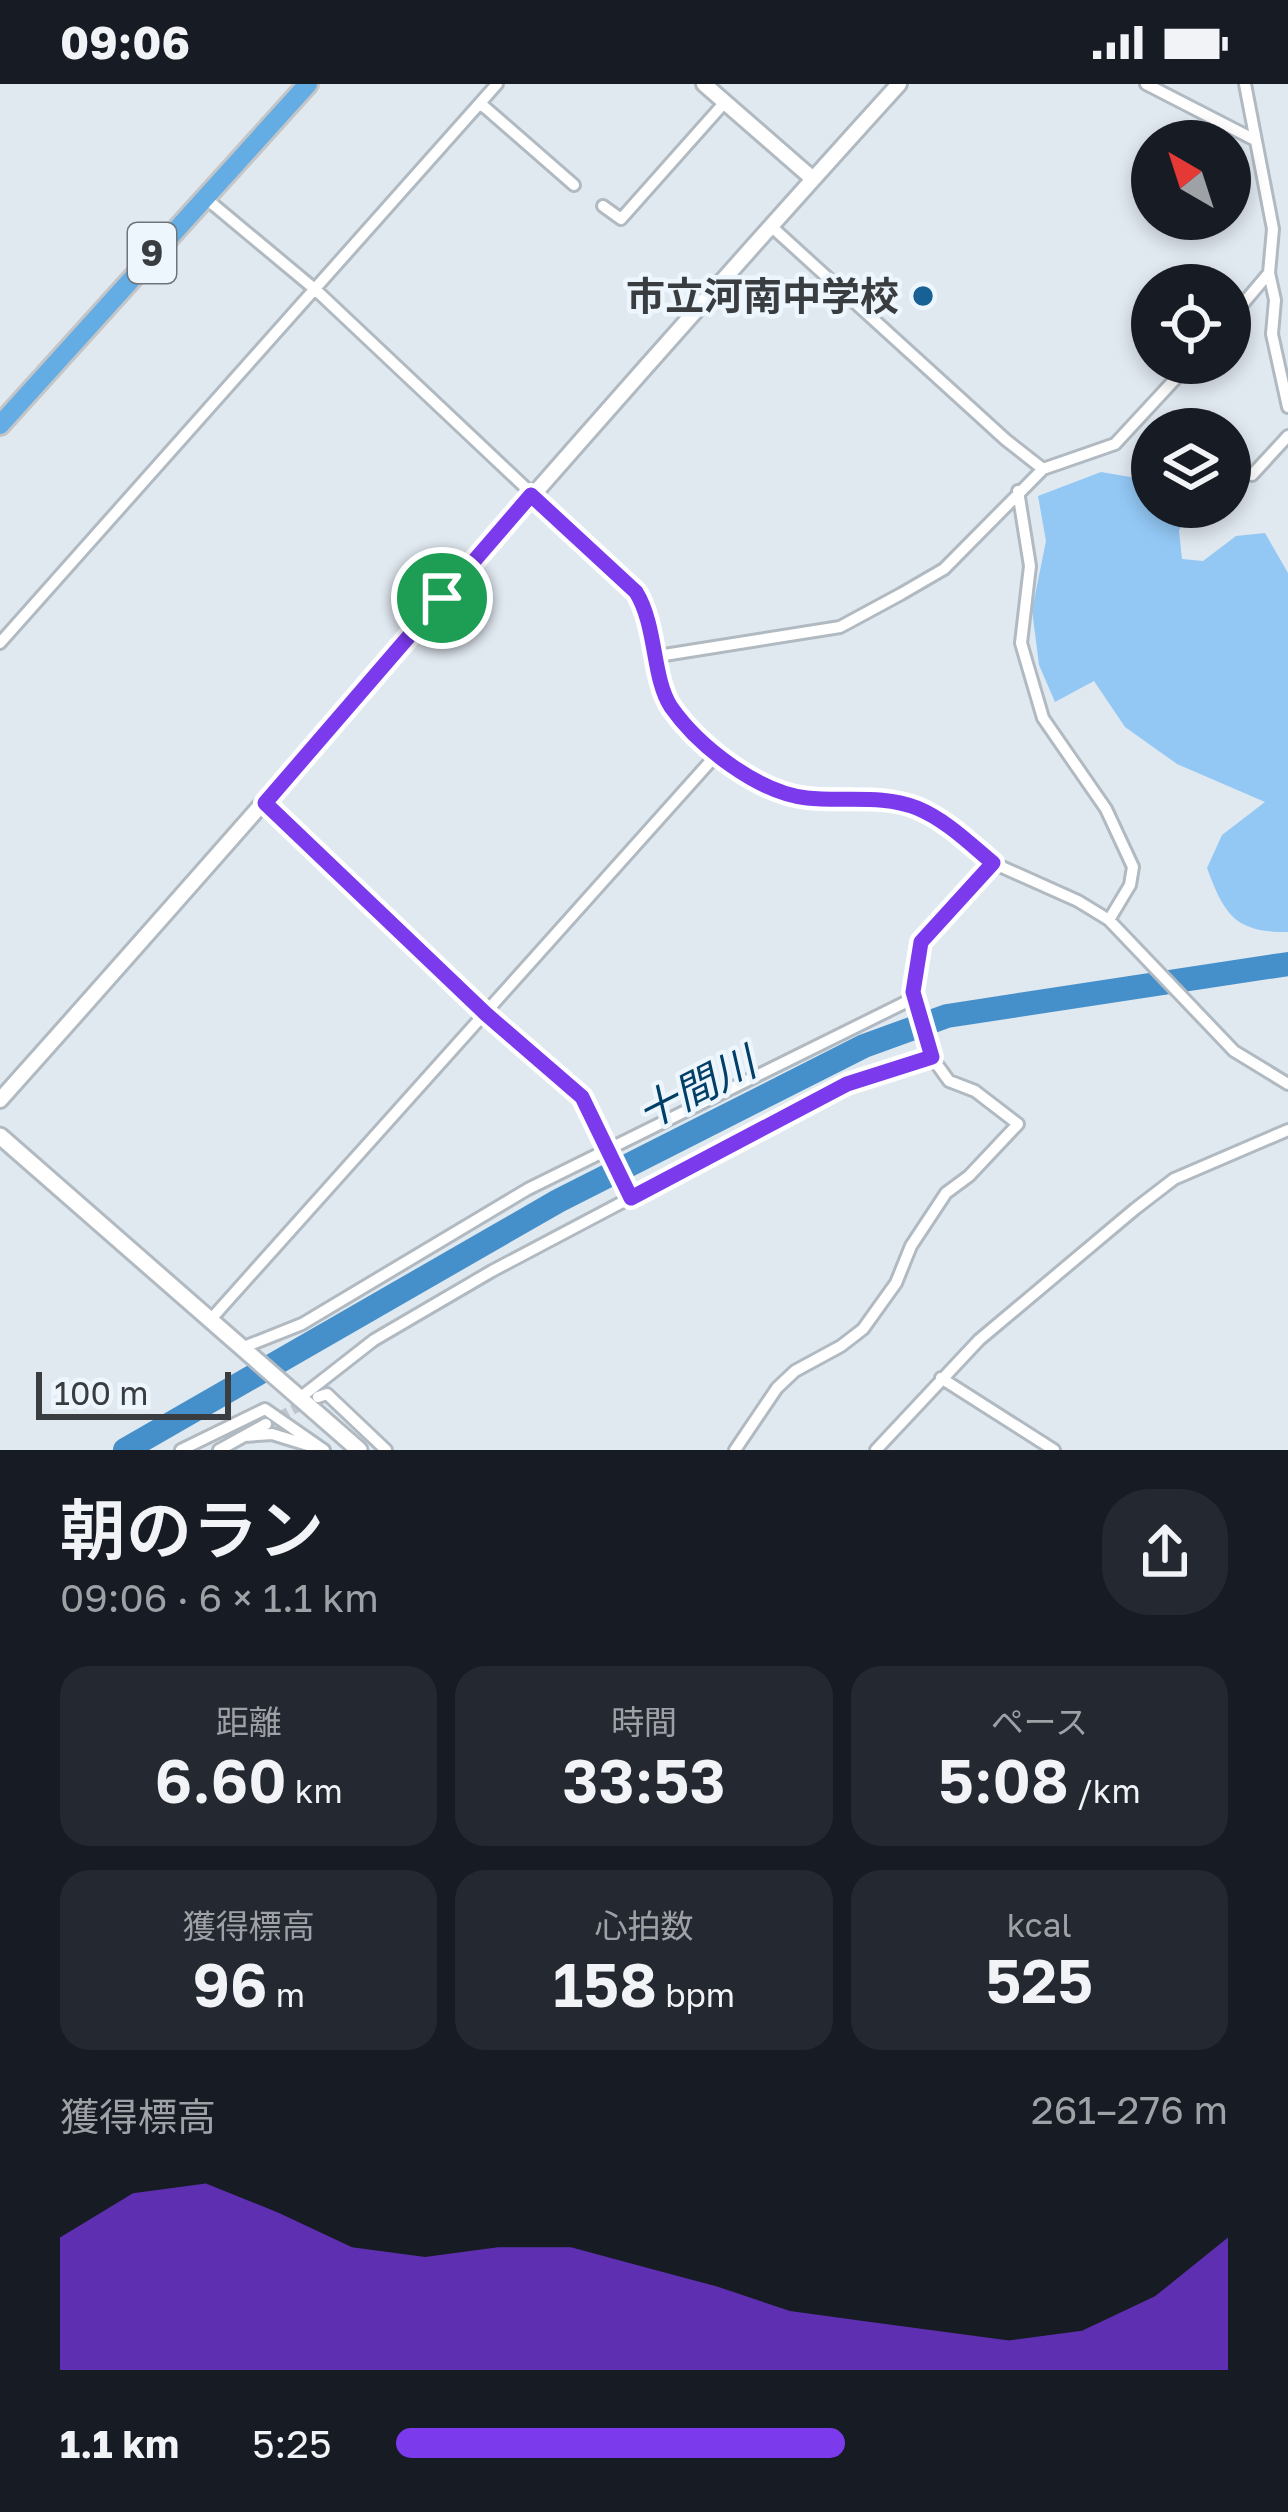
<!DOCTYPE html>
<html lang="ja">
<meta charset="utf-8">
<style>
body{margin:0;font-family:"Golos Text","Noto Sans JP",sans-serif;background:#242831;color:#f1f3f6;height:100vh;display:flex;flex-direction:column;font-size:45px;white-space:nowrap}
*{box-sizing:border-box;margin:0}
p{font-size:39px;color:#9ea1a6}
.icon{flex:none;width:66px;height:66px;fill:none;stroke:currentColor;stroke-width:2;stroke-linecap:round;stroke-linejoin:round}
.map{position:relative;height:1366px;overflow:hidden}
.drawer{display:flex;flex-direction:column;background:#171b24;flex:1}
.drawer>*{flex:none}
.needle{width:78px;rotate:321deg}
.buttons{position:absolute;left:1131px;top:36px;display:grid;gap:24px}
.buttons a{display:grid;place-items:center;width:120px;height:120px;border-radius:50%;background:#171b24;box-shadow:0 6px 18px #0003;font-size:60px}
.scale{position:absolute;left:36px;bottom:30px;width:195px;box-sizing:border-box;padding-left:12px;border:6px solid #393d40;border-top:0;font-size:33px;line-height:42px;white-space:nowrap;color:#393d40;-webkit-text-stroke:9px #edf5fd;paint-order:stroke}
.pin{position:absolute;display:grid;place-items:center;width:102px;height:102px;color:#fff;margin:-51px;border:6px solid #fff;border-radius:50%;box-shadow:0 3px 12px #0007}
.round{display:grid;place-items:center;flex:none;width:126px;height:126px;border-radius:48px;background:#242831}
.head{display:flex;align-items:center;justify-content:space-between;height:204px;padding:0 60px}
h1{font-size:66px;font-weight:600;line-height:90px}
.metrics{display:grid;grid-template-columns:repeat(3,1fr);gap:18px;height:204px;padding:12px 60px}
.metrics div{display:grid;align-content:center;border-radius:30px;background:#242831;text-align:center}
.metrics b{font-size:60px;font-weight:600}
.metrics small{font-size:33px;font-weight:400}
.metrics p{font-size:33px}
.chart{height:336px;padding:24px 60px}
.chart p{display:flex;justify-content:space-between}
.chart svg{width:100%;height:216px;margin-top:12px;fill:#7c3aed;opacity:.7}
ul{padding:0 60px;list-style:none;font-size:39px}
li{display:grid;grid-template-columns:192px 144px 1fr;align-items:center;height:90px}
li i{height:30px;border-radius:15px;background:#7c3aed}
.status{display:flex;justify-content:space-between;align-items:center;height:84px;padding:0 60px;background:#171b24;direction:ltr}
.status svg{height:33px;fill:currentColor}
.map>svg:first-child{display:block}
.green{fill:#93c8f5}
.lines{fill:none;stroke-linecap:round;stroke-linejoin:round}
.river{stroke:#4590cb;stroke-width:24}
.minor-tunnel{stroke:#bfc6cd;stroke-width:10;stroke-dasharray:10 5;stroke-linecap:butt}
.minor-casing{stroke:#b1b9c1;stroke-width:16}
.tertiary-casing{stroke:#b1b9c1;stroke-width:20}
.secondary-casing{stroke:#b1b9c1;stroke-width:21}
.trunk-casing{stroke:#c4c5c6;stroke-width:24}
.minor{stroke:#fff;stroke-width:10}
.tertiary{stroke:#fff;stroke-width:14}
.secondary{stroke:#fff;stroke-width:15}
.trunk{stroke:#63ace4;stroke-width:18}
.route-casing{stroke:#fff;stroke-width:24}
.route{stroke:#7c3aed;stroke-width:15}
.poi-dot{fill:#186195;stroke:#edf5fd;stroke-width:4.5}
.labels{text-anchor:middle;stroke-width:9;stroke-linejoin:round;paint-order:stroke}
.shield{fill:#edf5fd;stroke:#6f7479;stroke-width:3}
.shield-label{font-size:36px;font-weight:bold;fill:#393d40}
.poi-label{font-size:39px;font-weight:bold;fill:#393d40;stroke:#edf5fd;text-anchor:end}
.water-label{font-size:42px;font-style:italic;fill:#023f66;stroke:#edf5fd}
</style>
<div class="status"><b>09:06</b><svg viewBox="0 0 49 12"><path d="M0 12V9h3v3zM5 12V6h3v6zM10 12V3h3v9zM15 12V0h3v12zM26 1h20v11H26zM47 4h2v5h-2z"/></svg></div>
<div class="map">
<svg width="1288" height="1366" viewBox="0 0 1288 1366">
<rect width="100%" height="100%" fill="#e0e8f0"/>
<path class="green" d="M1152,385V423H1189L1179,447L1182,475L1203,477L1236,452L1265,449L1288,489V848C1235,849 1224,830 1207,784L1222,751L1265,718L1177,680L1125,643L1094,597L1055,618L1039,581L1032,526L1046,457L1038,412L1101,388L1142,395Z"/>
<g class="lines">
<path class="river" d="M125,1366L558,1117L864,962L947,932L1288,880"/>
<path class="minor-tunnel" d="M266,1340L311,1316"/>
<defs>
<path id="minor" d="M1146,0L1255,56
M1245,0L1273,145L1269,189L1275,216L1272,250L1288,323
M480,19L574,101
M203,112L317,207L636,508L646,524L670,621L717,670L772,708L806,714L877,715L918,724L943,738L993,779L1078,817L1109,836L1234,967L1288,1000
M603,122L621,135L725,18
M772,143L1006,356L1043,385
M1230,235L1269,189
M1252,391L1288,352
M1018,407L1030,482L1021,559L1043,634L1106,725L1133,783L1130,801L1109,836
M0,559L497,0
M658,572L840,543L901,510L944,485L1043,385L1115,360L1190,279
M265,720L486,930L582,1014L631,1114
M212,1234L717,670
M244,1263L302,1240L528,1105L914,914
M941,1294L1054,1366
M301,1313L374,1256L492,1187L846,1000L932,973
M318,1313L327,1310L386,1366
M244,1352L272,1350L311,1362
M181,1366L265,1325L324,1366
M219,1366L266,1340
M735,1366L777,1304L795,1287L841,1262L863,1245L896,1199L911,1162L946,1109L969,1092L1018,1040L975,1007L949,997L928,968L913,908L921,858L993,779
M876,1366L979,1256L1135,1125L1174,1095L1288,1046"/>
<path id="tertiary" d="M704,0L813,95
M0,1016C302,679 595,335 899,0"/>
<path id="secondary" d="M0,1052L359,1366"/>
<path id="trunk" d="M0,341L308,0"/>
</defs>
<use href="#minor" class="minor-casing"/>
<use href="#tertiary" class="tertiary-casing"/>
<use href="#secondary" class="secondary-casing"/>
<use href="#trunk" class="trunk-casing"/>
<use href="#minor" class="minor"/>
<use href="#tertiary" class="tertiary"/>
<use href="#secondary" class="secondary"/>
<use href="#trunk" class="trunk"/>
</g>
<g class="lines">
<defs>
<path id="route" d="M531,411L636,508C657,542 652,594 671,623C699,663 759,709 807,714C844,718 882,710 917,724C946,736 969,759 993,779L921,858L913,908L932,973L847,1000L631,1114L582,1013L486,930L265,719Z"/>
</defs>
<use href="#route" class="route-casing"/>
<use href="#route" class="route"/>
</g>
<circle class="poi-dot" cx="923" cy="212" r="12"/>
<g class="labels">
<rect class="shield" x="128" y="139" width="48" height="60" rx="9"/>
<g class="shield-label">
<text x="152" y="182">9</text>
</g>
<g class="poi-label">
<text x="899" y="226">市立河南中学校</text>
</g>
<g class="water-label">
<text transform="translate(696 1004) rotate(-27)" y="15">十間川</text>
</g>
</g>
</svg>
<div class="buttons">
<a><svg class="needle" viewBox="-14 -14 28 28"><path d="M0-13l5 13h-10z" fill="#e53935"/><path d="M0 13l5-13h-10z" fill="#9ea1a6"/></svg></a>
<a><svg class="icon" aria-label="locate" viewBox="0 0 24 24"><circle cx="12" cy="12" r="6"/><path d="M12 2v4M12 18v4M2 12h4M18 12h4"/></svg></a>
<a><svg class="icon" aria-label="layers" viewBox="0 0 24 24"><path d="M12 4l9 5-9 5-9-5zM3 14l9 5 9-5"/></svg></a>
</div>
<div class="scale">100 m</div>
<div class="pin" style="left:442px;top:514px;background:#1e9e55"><svg class="icon" aria-label="arrive" viewBox="0 0 24 24"><path d="M6 21V4h12l-3 4 3 4H6"/></svg></div>
</div>
<section class="drawer">
<div class="head"><div><h1>朝のラン</h1><p>09:06 · 6 × 1.1 km</p></div><a class="round"><svg class="icon" aria-label="share" viewBox="0 0 24 24"><path d="M12 15V3M7 8l5-5 5 5M5 13v7h14v-7"/></svg></a></div>
<div class="metrics">
<div><p>距離</p><b>6.60<small> km</small></b></div>
<div><p>時間</p><b>33:53</b></div>
<div><p>ペース</p><b>5:08<small> /km</small></b></div>
</div>
<div class="metrics">
<div><p>獲得標高</p><b>96<small> m</small></b></div>
<div><p>心拍数</p><b>158<small> bpm</small></b></div>
<div><p>kcal</p><b>525</b></div>
</div>
<div class="chart"><p><span>獲得標高</span>261–276 m</p>
<svg viewBox="0 0 160 44" preserveAspectRatio="none"><path d="M0 44V17L10 8L20 6L30 12L40 19L50 21L60 19L70 19L80 23L90 27L100 32L110 34L120 36L130 38L140 36L150 29L160 17V44z"/></svg>
</div>
<ul>
<li><b>1.1 km</b>5:25<i style="width:54%"></i></li>
</ul>
</section>
